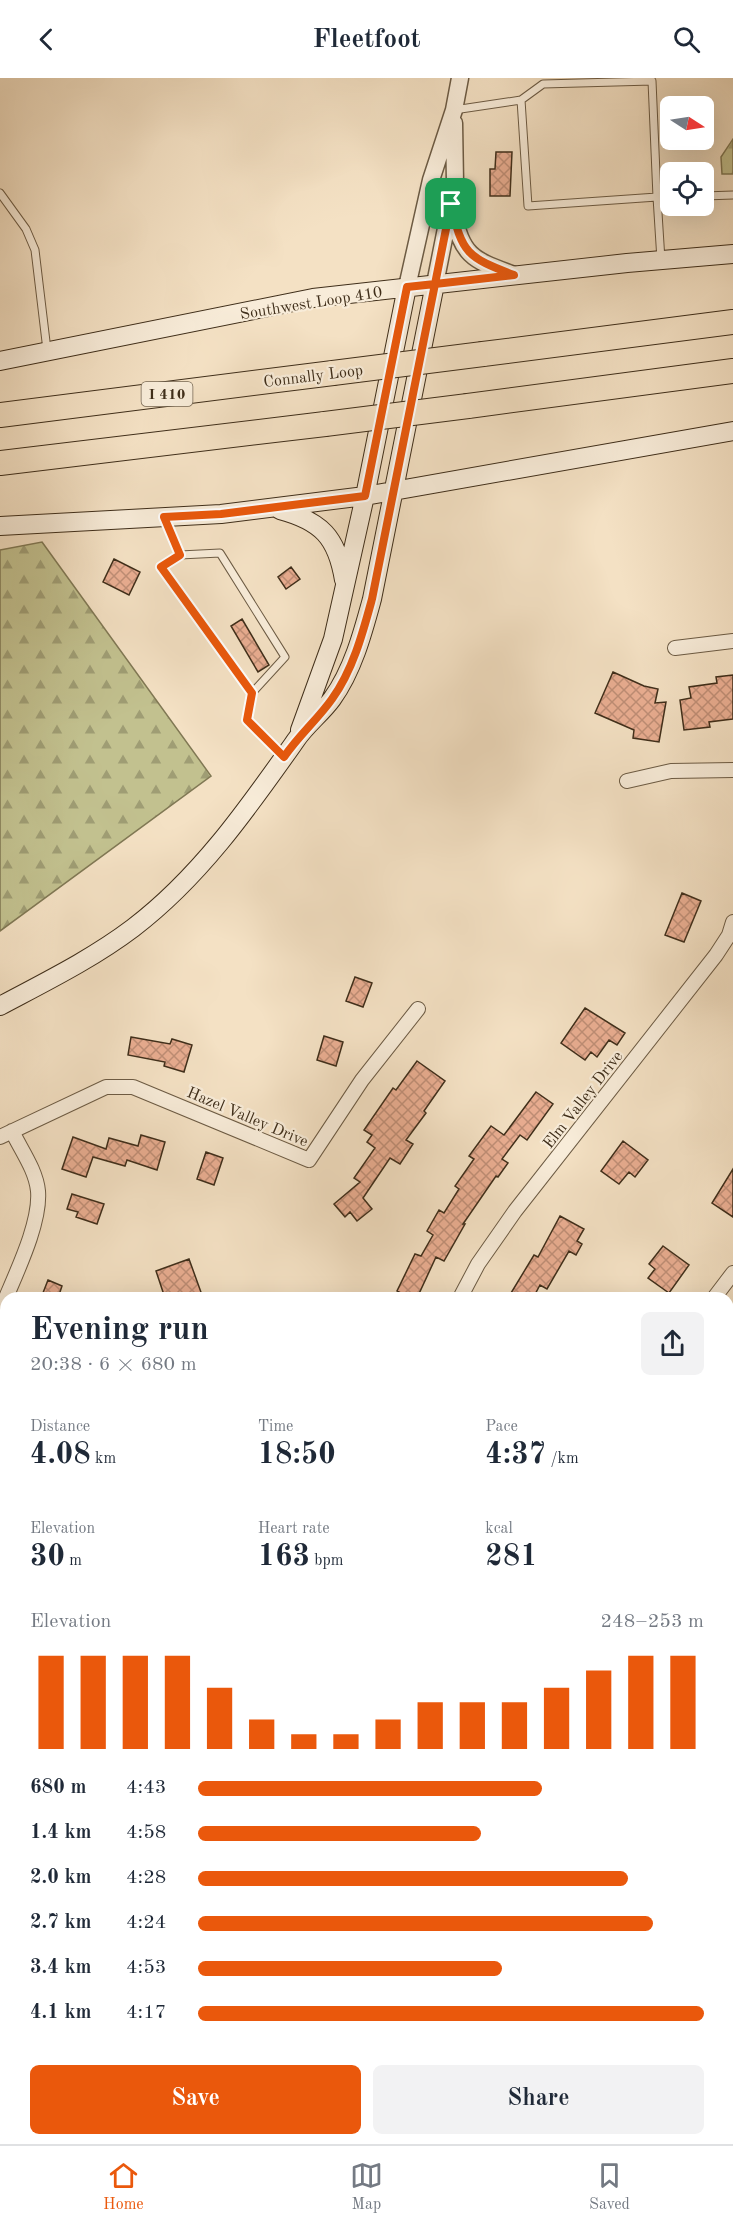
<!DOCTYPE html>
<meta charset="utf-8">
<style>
body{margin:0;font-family:"Old Standard TT",serif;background:#f2f2f3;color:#1f2937;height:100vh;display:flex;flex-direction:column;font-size:22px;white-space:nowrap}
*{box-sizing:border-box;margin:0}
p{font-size:20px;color:#747a83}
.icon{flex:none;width:33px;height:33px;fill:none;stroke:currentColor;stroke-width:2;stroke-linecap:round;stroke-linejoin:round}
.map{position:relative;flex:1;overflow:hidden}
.panel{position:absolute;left:0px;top:1214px;width:734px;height:854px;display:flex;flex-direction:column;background:#fff;border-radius:18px 18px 0 0;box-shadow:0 6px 24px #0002}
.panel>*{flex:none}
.needle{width:39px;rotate:102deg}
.controls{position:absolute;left:660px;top:18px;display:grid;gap:12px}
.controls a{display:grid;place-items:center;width:54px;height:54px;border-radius:9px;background:#fff;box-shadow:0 6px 24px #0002;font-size:30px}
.pin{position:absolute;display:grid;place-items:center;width:51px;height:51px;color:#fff;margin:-26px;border-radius:12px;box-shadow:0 3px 9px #0006}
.round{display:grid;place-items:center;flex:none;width:63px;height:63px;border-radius:9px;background:#f2f2f3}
.summary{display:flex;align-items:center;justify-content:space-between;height:102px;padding:0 30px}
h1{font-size:33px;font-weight:700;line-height:45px}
.figures{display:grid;grid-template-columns:repeat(3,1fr);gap:9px;height:102px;padding:6px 30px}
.figures div{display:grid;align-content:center}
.figures b{font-size:30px;font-weight:700}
.figures small{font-size:16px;font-weight:400}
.figures p{font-size:16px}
.chart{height:168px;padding:12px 30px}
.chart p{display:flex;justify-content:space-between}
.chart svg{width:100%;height:108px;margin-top:6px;stroke:#ea580c;stroke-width:6}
.button{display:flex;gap:12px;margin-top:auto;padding:12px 30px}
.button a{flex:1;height:69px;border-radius:9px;background:#ea580c;color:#fff;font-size:24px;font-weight:700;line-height:69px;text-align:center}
.button a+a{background:#f2f2f3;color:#1f2937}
ul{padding:0 30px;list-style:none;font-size:20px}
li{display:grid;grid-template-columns:96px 72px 1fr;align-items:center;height:45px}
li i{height:15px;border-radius:8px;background:#ea580c}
header{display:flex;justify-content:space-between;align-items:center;height:78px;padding:0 30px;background:#fff;font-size:27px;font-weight:700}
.dock{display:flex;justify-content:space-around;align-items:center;height:84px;border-top:2px solid #e0e1e3;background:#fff;font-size:16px;color:#747a83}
.dock a{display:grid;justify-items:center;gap:3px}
.dock .on{color:#ea580c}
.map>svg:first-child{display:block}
.forest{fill:url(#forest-firs);stroke:#807854;stroke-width:1.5}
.building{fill:url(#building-cross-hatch);stroke:#3f2e1a;stroke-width:1.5}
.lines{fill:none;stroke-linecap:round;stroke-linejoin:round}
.service-casing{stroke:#6c5b44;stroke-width:9}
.minor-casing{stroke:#6c5b44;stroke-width:16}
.tertiary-casing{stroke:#6c5b44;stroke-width:19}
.secondary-casing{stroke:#3f2e1a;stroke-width:20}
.motorway-casing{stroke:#3f2e1a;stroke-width:26}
.service{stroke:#f8ecd9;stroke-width:7}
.minor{stroke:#f8ecd9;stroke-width:14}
.tertiary{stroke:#f8ecd9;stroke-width:16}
.secondary{stroke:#f8ecd9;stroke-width:18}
.motorway{stroke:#f4e1c4;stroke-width:24}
.motorway-bridge-casing{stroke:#3f2e1a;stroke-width:26;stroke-linecap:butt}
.motorway-bridge{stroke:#f4e1c4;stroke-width:24}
.route-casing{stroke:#fff;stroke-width:12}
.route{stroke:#ea580c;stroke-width:8}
.labels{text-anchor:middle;stroke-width:4.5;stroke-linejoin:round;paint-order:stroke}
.shield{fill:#f8ecd9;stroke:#766753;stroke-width:1.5}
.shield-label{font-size:15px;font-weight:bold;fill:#3f2e1a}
.street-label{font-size:16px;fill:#3f2e1a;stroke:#f8ecd9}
</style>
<header><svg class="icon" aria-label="back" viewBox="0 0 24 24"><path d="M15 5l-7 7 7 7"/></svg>Fleetfoot<svg class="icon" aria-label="search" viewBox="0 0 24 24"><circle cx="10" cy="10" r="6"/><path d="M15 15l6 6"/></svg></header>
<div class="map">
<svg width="733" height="2066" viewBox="0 0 733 2066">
<defs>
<pattern id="forest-firs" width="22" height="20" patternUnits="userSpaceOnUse" patternTransform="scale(1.5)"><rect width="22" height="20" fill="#c2c18f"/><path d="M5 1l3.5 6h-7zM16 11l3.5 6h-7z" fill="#9f9d74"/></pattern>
<pattern id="building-cross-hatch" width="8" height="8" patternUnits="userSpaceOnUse" patternTransform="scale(1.5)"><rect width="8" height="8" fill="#eaae92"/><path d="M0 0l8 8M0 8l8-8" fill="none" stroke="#bf8e76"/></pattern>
</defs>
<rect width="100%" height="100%" fill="#f4e1c4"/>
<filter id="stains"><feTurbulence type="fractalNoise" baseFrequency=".00333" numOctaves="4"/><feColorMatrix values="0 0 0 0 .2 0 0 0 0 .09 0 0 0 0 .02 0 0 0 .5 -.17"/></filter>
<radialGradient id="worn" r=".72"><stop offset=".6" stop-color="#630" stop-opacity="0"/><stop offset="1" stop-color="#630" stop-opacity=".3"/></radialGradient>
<path class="forest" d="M733,61V96H722L721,79Z
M42,464L211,698L0,853V472Z"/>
<path class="building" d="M496,74H512L510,118H490V91H495Z
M114,481L140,494L129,517L103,504Z
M291,489L300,501L286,511L278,499Z
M242,541L269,587L258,594L231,548Z
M613,594L644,608L658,611L655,625L666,624L659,664L633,660L634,652L595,635Z
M733,597V641L709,644L710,649L684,652L680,622L691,620L689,609L717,605L716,599Z
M682,815L701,823L684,864L665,857Z
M355,899L372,905L363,929L346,923Z
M585,930L625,955L617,967L609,962L597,979L591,974L585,982L561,965Z
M324,958L343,964L336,988L317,982Z
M131,959L170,966L172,961L192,967L184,994L164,988L165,984L128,977Z
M417,983L445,1003L424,1033L426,1035L406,1062L413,1066L400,1086L390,1080L363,1120L372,1131L357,1143L350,1134L345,1139L334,1126L360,1104L354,1100L375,1070L367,1064L372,1057L364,1052L393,1010L396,1012Z
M536,1014L553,1026L527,1062L520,1057L502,1081L508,1085L498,1099L496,1098L463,1146H465L444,1183L436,1179L417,1220H410L397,1213L415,1176L421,1178L433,1157L427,1153L439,1132L444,1135L459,1111L455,1108L474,1081L469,1078L491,1048L504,1057Z
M141,1057L165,1064L157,1092L127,1082L125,1088L93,1079L86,1099L62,1091L73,1059L106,1071L109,1060L138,1068Z
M623,1063L648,1082L635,1099L629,1094L619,1106L601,1093Z
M206,1074L223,1080L214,1107L197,1101Z
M733,1091V1139L712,1125Z
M72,1116L104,1126L97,1146L76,1139L78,1134L67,1131Z
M560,1138L584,1151L577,1163L582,1166L576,1177L569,1173L547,1211L540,1207L533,1220H508L534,1177L538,1179Z
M663,1168L689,1187L669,1215L648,1200L655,1191L649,1186Z
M189,1181L202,1217L195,1220H165L156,1193Z
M48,1202L62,1208L58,1220H41Z"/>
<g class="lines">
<defs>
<path id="service" d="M521,22L543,6L652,3L657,119H670
M454,32L521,22L528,128L657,119L661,182
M0,115L26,151L35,172L47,272
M704,118L733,117
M165,441L180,477L220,475L285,579L252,615L247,642L282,678
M180,477L161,489L252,615"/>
<path id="minor" d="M675,570L733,563
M627,703L671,693L733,692
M0,1059L106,1009H133L309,1082L362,1002L418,931
M460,1220L478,1186L515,1133L716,877L729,857L733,844
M714,1220L733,1195
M0,1234C13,1201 41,1147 38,1113C36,1092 21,1072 12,1053
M728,1658L733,1644
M0,1670L6,1673
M0,1797L6,1782
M728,1910H733
M115,2066L117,2061
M342,2066L344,2061
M567,2066L569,2061"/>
<path id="tertiary" d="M452,132C463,179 471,181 514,197
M435,206L455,105L454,45
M407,209L431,102L454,32L460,0"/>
<path id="secondary" d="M0,283L313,220L627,185L733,176
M280,432C321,443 337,459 344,502
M0,448L221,436L365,418L733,353
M300,652L333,561L365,418L407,209
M0,928C45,904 92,881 133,850C200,799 248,730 296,662C306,647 321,636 332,621C353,592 363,554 372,521L435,206"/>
<path id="motorway" d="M483,276L733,244
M468,328L733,293
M0,337L333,295
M0,385L325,346"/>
</defs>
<use href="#service" class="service-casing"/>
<use href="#minor" class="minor-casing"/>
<use href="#tertiary" class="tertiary-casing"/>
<use href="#secondary" class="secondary-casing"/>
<use href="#motorway" class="motorway-casing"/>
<use href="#service" class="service"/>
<use href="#minor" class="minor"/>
<use href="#tertiary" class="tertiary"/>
<use href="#secondary" class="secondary"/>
<use href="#motorway" class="motorway"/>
<defs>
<path id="motorway-bridge" d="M333,295L483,276
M325,346L468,328"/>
</defs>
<use href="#motorway-bridge" class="motorway-bridge-casing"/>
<use href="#motorway-bridge" class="motorway-bridge"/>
</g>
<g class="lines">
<defs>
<path id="route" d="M451,126L435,206L407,209L365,418L221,436L164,439L180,477L161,489L252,615L247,642L284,679C299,657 318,641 332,621C353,592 363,554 372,521L435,206L514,197C467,179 462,176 451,126"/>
</defs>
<use href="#route" class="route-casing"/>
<use href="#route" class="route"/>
</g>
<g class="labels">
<rect class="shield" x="141.5" y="304" width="51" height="24" rx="4.5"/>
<g class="shield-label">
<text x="167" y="321">I 410</text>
</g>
<g class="street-label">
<text transform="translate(311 224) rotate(-9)" y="6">Southwest Loop 410</text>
<text transform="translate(313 297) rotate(-7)" y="6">Connally Loop</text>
<text transform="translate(582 1021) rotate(-52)" y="6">Elm Valley Drive</text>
<text transform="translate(248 1038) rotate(23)" y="6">Hazel Valley Drive</text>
</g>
</g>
<rect width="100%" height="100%" filter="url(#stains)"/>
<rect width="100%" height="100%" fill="url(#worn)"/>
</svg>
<div class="controls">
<a><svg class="needle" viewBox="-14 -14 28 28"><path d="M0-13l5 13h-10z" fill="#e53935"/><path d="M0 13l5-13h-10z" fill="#747a83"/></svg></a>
<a><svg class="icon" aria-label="locate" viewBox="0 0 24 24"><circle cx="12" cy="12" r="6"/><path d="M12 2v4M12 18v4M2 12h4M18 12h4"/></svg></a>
</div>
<div class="pin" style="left:451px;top:126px;background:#1e9e55"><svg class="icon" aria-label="arrive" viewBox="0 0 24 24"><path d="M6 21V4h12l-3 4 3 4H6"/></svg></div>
<section class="panel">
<div class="summary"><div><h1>Evening run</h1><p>20:38 · 6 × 680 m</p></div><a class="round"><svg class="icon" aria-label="share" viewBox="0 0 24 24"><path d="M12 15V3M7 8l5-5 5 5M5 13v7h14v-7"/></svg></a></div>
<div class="figures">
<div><p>Distance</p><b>4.08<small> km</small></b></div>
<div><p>Time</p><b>18:50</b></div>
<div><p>Pace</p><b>4:37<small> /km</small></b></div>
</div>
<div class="figures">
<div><p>Elevation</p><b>30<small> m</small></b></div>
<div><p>Heart rate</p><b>163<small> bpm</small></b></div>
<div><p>kcal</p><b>281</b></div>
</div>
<div class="chart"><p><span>Elevation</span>248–253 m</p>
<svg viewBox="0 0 160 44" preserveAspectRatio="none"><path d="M5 44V6M15 44V6M25 44V6M35 44V6M45 44V19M55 44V32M65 44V38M75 44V38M85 44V32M95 44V25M105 44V25M115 44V25M125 44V19M135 44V12M145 44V6M155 44V6"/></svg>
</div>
<ul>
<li><b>680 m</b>4:43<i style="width:68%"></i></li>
<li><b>1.4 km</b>4:58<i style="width:56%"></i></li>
<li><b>2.0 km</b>4:28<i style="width:85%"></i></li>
<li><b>2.7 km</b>4:24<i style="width:90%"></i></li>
<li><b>3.4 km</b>4:53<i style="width:60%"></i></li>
<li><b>4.1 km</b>4:17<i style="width:100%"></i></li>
</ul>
<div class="button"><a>Save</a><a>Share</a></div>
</section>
</div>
<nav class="dock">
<a class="on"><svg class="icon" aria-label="home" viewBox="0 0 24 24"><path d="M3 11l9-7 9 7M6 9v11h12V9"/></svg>Home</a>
<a><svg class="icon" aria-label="map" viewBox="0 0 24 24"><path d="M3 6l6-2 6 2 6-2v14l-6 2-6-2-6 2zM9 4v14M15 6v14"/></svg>Map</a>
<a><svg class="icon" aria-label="saved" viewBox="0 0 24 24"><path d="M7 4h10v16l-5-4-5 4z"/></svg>Saved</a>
</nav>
